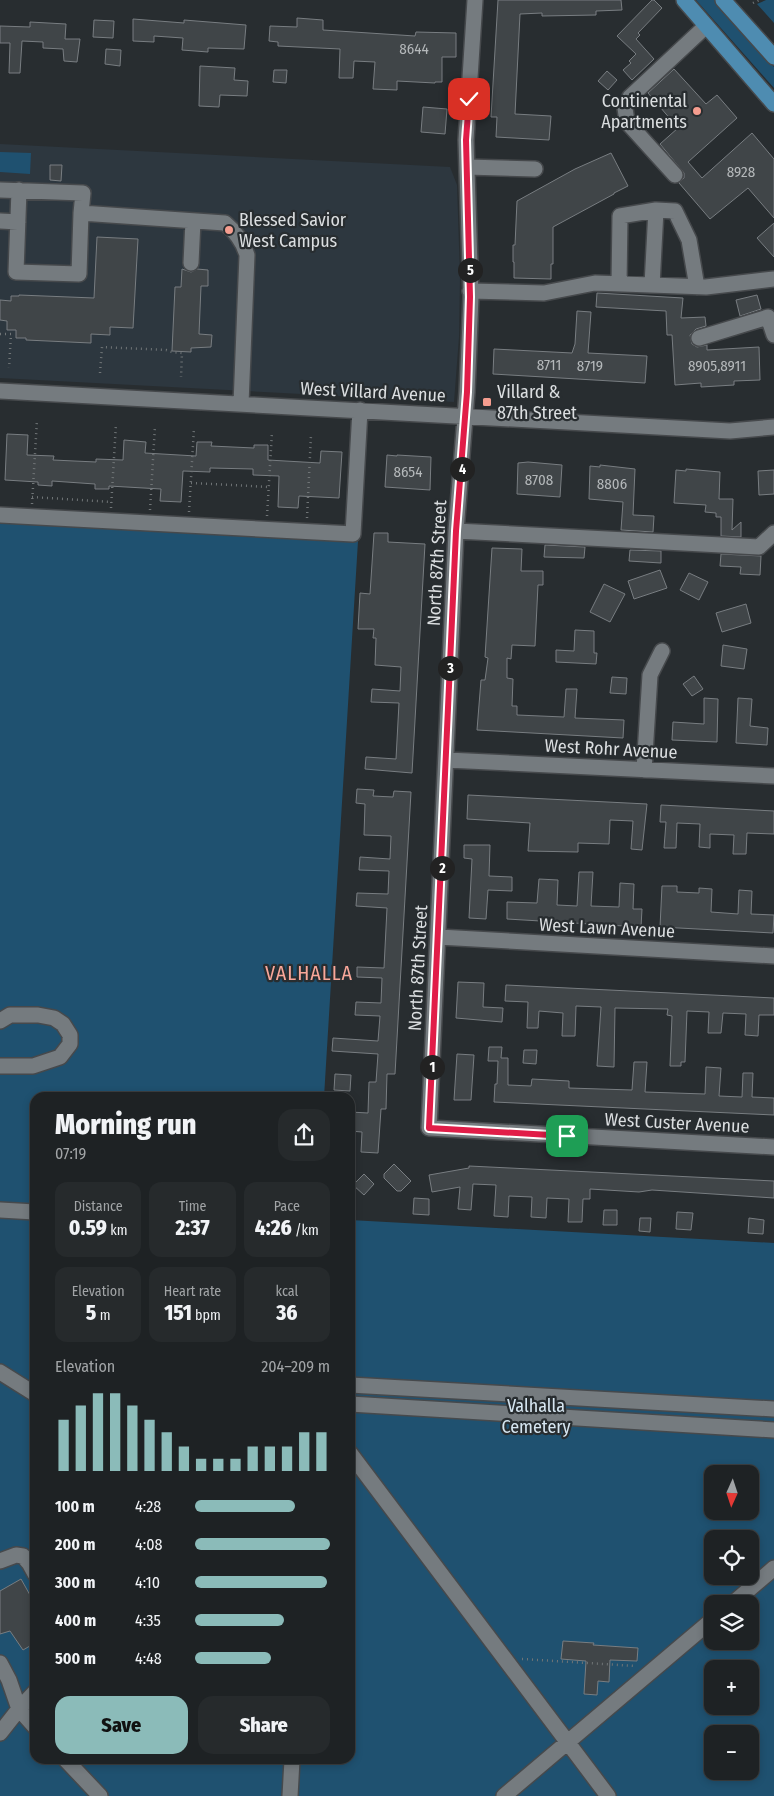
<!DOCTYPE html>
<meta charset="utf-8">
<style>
body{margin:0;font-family:"Fira Sans Condensed",sans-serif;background:#262a2c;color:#f1f3f6;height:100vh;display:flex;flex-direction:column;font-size:19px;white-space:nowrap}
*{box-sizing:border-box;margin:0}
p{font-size:16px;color:#a1a4a6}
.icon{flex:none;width:28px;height:28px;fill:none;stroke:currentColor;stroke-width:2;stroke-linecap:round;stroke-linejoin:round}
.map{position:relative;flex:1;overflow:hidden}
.drawer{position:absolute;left:30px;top:1092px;width:325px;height:672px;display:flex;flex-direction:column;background:#1e2224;border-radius:15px;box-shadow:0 2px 8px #0003,0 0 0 1px #3c3f41}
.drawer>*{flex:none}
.needle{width:32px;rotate:183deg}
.controls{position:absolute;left:704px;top:1465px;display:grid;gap:10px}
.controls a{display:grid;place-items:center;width:55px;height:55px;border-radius:10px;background:#1e2224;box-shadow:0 2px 8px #0003,0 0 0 1px #3c3f41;font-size:25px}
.pin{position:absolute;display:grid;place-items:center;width:42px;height:42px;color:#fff;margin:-21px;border-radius:10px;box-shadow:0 2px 8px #0006}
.km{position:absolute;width:25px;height:25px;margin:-12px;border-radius:50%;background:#222;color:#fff;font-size:14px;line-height:25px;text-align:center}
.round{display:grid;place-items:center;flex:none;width:52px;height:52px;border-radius:15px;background:#262a2c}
.headline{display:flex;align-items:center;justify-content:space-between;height:85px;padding:0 25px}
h1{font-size:28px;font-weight:800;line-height:38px}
.stats{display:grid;grid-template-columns:repeat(3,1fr);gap:8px;height:85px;padding:5px 25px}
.stats div{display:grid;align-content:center;border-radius:12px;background:#262a2c;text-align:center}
.stats b{font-size:21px;font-weight:800}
.stats small{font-size:14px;font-weight:400}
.stats p{font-size:14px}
.chart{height:140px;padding:10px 25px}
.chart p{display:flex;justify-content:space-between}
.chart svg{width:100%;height:90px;margin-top:5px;stroke:#8bbbb9;stroke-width:6}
.cta{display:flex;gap:10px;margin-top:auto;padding:10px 25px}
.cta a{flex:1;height:58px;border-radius:15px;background:#8bbbb9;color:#111;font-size:20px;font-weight:800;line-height:58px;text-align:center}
.cta a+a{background:#262a2c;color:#f1f3f6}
ul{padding:0 25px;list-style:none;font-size:16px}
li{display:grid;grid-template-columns:80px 60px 1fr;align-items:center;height:38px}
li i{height:12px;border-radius:6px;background:#8bbbb9}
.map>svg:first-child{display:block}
.built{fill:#2d373f}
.green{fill:#1f5170;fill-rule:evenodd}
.building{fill:#404548;stroke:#787d81}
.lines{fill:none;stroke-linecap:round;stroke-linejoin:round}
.minor-casing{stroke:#46494c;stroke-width:18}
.major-casing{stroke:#46494c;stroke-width:18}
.path{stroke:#707577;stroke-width:2.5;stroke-dasharray:1 4;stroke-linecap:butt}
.minor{stroke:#757b7f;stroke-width:15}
.major{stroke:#4e8cb1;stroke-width:15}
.route-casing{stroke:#fff;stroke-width:10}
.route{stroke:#e11d48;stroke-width:6}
.poi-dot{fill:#f59d8f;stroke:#282d30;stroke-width:2}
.labels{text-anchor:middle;stroke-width:4.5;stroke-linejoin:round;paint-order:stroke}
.number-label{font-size:15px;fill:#b4b8ba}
.poi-label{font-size:18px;fill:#dbdee0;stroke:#282d30;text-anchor:start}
.street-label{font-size:18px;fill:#dbdee0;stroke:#282d30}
.park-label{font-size:18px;fill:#d6e6f1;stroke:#282d30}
.quarter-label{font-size:20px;letter-spacing:1px;fill:#f9a79a;stroke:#282d30}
</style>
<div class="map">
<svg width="774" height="1796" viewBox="0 0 774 1796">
<rect width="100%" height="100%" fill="#282d30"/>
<path class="built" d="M0,144L450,167L457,185L460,276L459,337L454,402L0,378Z"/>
<path class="green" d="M696,0H716L774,67V88Z
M766,0H774V23L757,4Z
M0,152L31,153L30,174L0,172Z
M0,523L358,541L324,1097L35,1098V1760H350V1220L774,1243V1796H0ZM712,1474H750V1511H712ZM712,1539H750V1576H712ZM712,1604H750V1641H712ZM712,1669H750V1706H712ZM712,1734H750V1771H712Z"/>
<path class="building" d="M498,0H621L622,10L596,11V15L542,16V13L520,14L515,114L551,116L549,140L496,137L497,117H491Z
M652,0H654L662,8L638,33L640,35L636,39L654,59L632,80L623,70L631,63L629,61L636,54L617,36Z
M297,18L323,20V30L415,36L416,32L456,33V57H442V82H435V83L397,81V90L373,89L375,62L354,61L353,78H339L340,49L278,46V42L269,41L270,26L297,27Z
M133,19L184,23V20L246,25L244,49L208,48V52L182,50L183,38L154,36V42L133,41Z
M94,20L114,21L113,38L93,37Z
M30,22L66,24L65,39H80L77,62L64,61L63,49L43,48V42L22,41L20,73H9L10,43H0V26L30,27Z
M106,49L121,50L120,66L105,64Z
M200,66L235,68L234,80L248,81L247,96L220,95L219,107L199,106Z
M674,69L706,104L717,95L737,118L688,162L702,178L752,133L774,159V218L748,188L710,219L679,183L684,178V173L660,144L678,128L648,93Z
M274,70H287L286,83L273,82Z
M607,71L617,80L608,90L598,81Z
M423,107L447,109L445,134L421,132Z
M611,153L628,186L614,193V194L553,227V264H551V279L514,278V262H513V245H515L517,201L575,169Z
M50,165H62L61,181L50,180Z
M774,223V257L757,238Z
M97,237L138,239L133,328L110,327V335L91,334V343L26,340V338H16V330H7V321L0,320V300L11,301V296H19V295L94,298Z
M182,269L191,272L197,269L208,270V286H201L199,334L212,335L211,347L191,348V352L172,351L175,287H181Z
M597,293L683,298L681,318L705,317L706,326L696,329L690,335L692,344L697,347L707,345V350L759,347L760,380L734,381V385L701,387V383L675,385L672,335H667L666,311L596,307Z
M757,295L761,309L740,316L736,300Z
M577,311L591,312L588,353L647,356L645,383L493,374L494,349L572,353L575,344Z
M7,434L28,435L27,455L54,456L53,460L96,462V459L123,460L124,440L146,442L145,453L196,456L197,442H212L211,446L254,448V445H268V460L320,463L321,451L342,452L339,498L299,496L298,508L278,507L279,476L253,475V469L210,468V472L183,471L181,502L160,501L161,489L109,486V489H95V484L52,481V486L38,485V482L5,480Z
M387,455L397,456V455L431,457L430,490L385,487Z
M528,462L562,465L560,497L517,494L518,463Z
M600,465L635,469L633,515L654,516L653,532L621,530L623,502L589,499L590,466L600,467Z
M686,469L720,472L719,499H733L732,530L741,522V537L721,536V517H716V513L705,512L706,505L674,503L676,470L686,471Z
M774,470V494L759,495L758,471Z
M374,533H388V542L425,544L412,773L365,769L366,757L396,759L399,703L371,702L372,689L400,691L401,667L375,665L376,638H373L374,629H358L360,593L370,594Z
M545,545L585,547L584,558L544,557Z
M492,548L522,549L521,571H543V585H538L535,646L512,645L511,659L507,658V678L513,679L512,706H517V715L564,717L566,689H577L575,718L624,720L623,738L477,730L481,680H485L488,658L485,657Z
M630,550L661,551V563L629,561Z
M721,554L761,556L760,575L740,574L741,567L720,566Z
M660,570L667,588L634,599L628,581Z
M689,573L708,582L699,600L680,590Z
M604,584L625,594L610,622L590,612Z
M746,604L751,623L722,632L716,613Z
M575,630L594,631V653H597L596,664L556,662V650L574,651Z
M723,645L747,649L744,669L721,666Z
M694,676L703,689L692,696L683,684Z
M612,677L627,678L626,694L610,693Z
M704,698L718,699L717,742L672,740L673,722L704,724Z
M738,698L752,699L750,726L768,728L767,745L736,743Z
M357,789L374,790L373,796L393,797L394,791L411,792L395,1074H387L386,1109H381L378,1153L361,1152L362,1132L350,1131V1112L368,1113L369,1082H376L378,1054L332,1051L333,1038L378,1041L380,1016L355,1015L356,1002L381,1003L382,978L357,977V967L384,968L387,908L356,906L357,893L388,894L389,871L359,870L360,857L390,859L391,836L364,835L365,804L356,803Z
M468,795L647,804L642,850L631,849L633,821L610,820L609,844L578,843V852L528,851L530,823L467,819Z
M661,805L774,811V834L747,833L746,854H733L734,835L710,834V848L699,847L700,824L677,823L676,848H664L666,822H660Z
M464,845H490L489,876L512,877V891L488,890L486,919L469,918L472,859L464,858Z
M579,872H593L591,906L619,907L620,883L634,884L633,909H642L641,927L507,919V902L537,903L539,879L558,880L557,905L577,906Z
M662,886H677V892L699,893V888L712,889L711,912L738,914L739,890L752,891L751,914L774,915L773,933L660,927Z
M458,982L484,983L483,1007L503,1008L502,1022L456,1018Z
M506,985L774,998V1015H759L758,1036L745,1035L746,1014L723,1013L721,1033H708L709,1012L687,1011L685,1062H681V1066H670L672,1016L667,1015L668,1009L615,1008L614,1067L597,1066L601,1007L576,1006L575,1036H562L563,1013L539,1011L538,1028H527L528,1002L505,1001Z
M489,1047H502L501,1058H508V1085L531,1086L532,1079L569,1081V1088L632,1090L634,1062H647L645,1092L705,1094L706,1067L721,1068L719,1096L742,1097L743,1073H753L752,1097L774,1098V1115L494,1102L495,1084H497L498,1061H488Z
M524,1050H537L536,1064L523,1063Z
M457,1054L474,1055L471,1100H454Z
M335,1074L351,1075L350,1091L334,1090Z
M394,1164L411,1181L401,1191H397L384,1178V1174Z
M469,1166L774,1181V1198L652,1190L639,1192L590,1189V1199H583L582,1222H568L569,1199L547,1198L546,1218L531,1217L532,1197L509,1196L508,1217L494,1216L496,1185L473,1184L471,1210L458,1209L460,1187L432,1192L429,1175L469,1168Z
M364,1174L374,1184L364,1195L353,1185Z
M414,1198L429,1199V1215L413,1214Z
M604,1210H617V1225H603Z
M677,1212L693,1213L691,1230L676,1229Z
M640,1218H651L650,1232L639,1231Z
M749,1218L764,1220L763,1234L748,1233Z
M21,1579L35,1604V1643L23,1650L10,1631L0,1634V1591Z
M563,1641L594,1643L593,1645L638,1648L637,1661L610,1660L609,1682L598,1681L597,1695L584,1694L586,1661L561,1659Z"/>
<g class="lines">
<defs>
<path id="minor" d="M475,0L466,140L471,297L467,392L456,531L429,1128L774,1147
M467,167L535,169
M675,175L627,122L625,108L630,97L706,26
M0,190L83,193L81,213L225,223C236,232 243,241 247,255L241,404
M19,190L16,272L79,274L81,213
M0,221L18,222
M191,263L193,221
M619,284L620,216L656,210
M652,285L656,210L675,211L689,240L697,287
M470,291L544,293L595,283L706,287L774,279
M699,338L768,317L774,335
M0,391L730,431L774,427
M0,515L353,534L360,410
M456,531L759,547L774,533
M447,760L774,776
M644,770L650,675L662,651
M439,937L774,956
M0,1021L10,1015H38L54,1018L63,1024L70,1035V1044L60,1057L33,1066H0
M0,1210L35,1212
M0,1372L35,1394
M350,1385L774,1409
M350,1404L774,1430
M350,1453L608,1796
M0,1561L16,1555L23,1556L29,1563L35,1574
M732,1604L774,1568
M0,1663L9,1680L19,1709L35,1727
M0,1733L19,1709L35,1692
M66,1760L100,1796
M290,1796L292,1760
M504,1796L712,1620"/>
<path id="major" d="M684,0L774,104
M723,0L774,57"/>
</defs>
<use href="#minor" class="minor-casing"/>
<use href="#major" class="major-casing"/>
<path class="path" d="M753,3L759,0
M0,334H11L9,368
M100,373L102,347L166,350L172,352L182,353L181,377
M191,483L269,487
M32,497L112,502
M32,504L37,420
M111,508L116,424
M150,510L155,426
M189,512L194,428
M267,516L272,432
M307,518L311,435
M522,1659L636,1666"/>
<use href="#minor" class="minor"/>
<use href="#major" class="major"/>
</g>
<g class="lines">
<defs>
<path id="route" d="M469,99L466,140L470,297L467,392L456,531L429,1128L567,1136"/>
</defs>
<use href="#route" class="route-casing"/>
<use href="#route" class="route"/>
</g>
<g class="poi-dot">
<circle cx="697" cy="111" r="5"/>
<circle cx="229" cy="230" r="5"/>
<rect x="482" y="397" width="10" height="10" rx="2.5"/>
</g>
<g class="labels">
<g class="number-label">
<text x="414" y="54">8644</text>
<text x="741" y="177">8928</text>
<text x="549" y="370">8711</text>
<text x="590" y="371">8719</text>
<text x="717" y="371">8905,8911</text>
<text x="408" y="477">8654</text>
<text x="539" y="485">8708</text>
<text x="612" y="489">8806</text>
</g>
<g class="poi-label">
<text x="687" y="107" text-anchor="end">Continental<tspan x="687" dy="21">Apartments</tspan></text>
<text x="239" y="226">Blessed Savior<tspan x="239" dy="21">West Campus</tspan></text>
<text x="497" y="398">Villard &amp;<tspan x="497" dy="21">87th Street</tspan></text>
</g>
<g class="street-label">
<text transform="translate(373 392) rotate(3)" y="6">West Villard Avenue</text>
<text transform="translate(437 563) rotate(-87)" y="6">North 87th Street</text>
<text transform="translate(611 749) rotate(3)" y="6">West Rohr Avenue</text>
<text transform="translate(607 928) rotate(3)" y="6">West Lawn Avenue</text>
<text transform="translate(418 968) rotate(-87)" y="6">North 87th Street</text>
<text transform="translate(677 1123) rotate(3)" y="6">West Custer Avenue</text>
</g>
<g class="park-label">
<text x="536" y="1412">Valhalla<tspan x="536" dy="21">Cemetery</tspan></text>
</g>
<g class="quarter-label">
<text x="309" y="980">VALHALLA</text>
</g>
</g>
</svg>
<div class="controls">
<a><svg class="needle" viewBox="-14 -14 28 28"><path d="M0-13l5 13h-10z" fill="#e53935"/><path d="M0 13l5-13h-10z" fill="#a1a4a6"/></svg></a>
<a><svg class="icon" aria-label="locate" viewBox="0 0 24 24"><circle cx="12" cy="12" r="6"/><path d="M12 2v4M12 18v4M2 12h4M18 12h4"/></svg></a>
<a><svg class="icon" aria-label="layers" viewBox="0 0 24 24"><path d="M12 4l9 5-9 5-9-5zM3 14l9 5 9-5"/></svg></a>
<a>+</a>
<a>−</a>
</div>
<div class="pin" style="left:567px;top:1136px;background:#1e9e55"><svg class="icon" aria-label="arrive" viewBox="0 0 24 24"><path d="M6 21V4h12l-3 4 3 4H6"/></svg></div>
<div class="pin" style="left:469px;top:99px;background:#d93025"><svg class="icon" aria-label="check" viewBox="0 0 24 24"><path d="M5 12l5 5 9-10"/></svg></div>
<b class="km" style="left:432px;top:1067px">1</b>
<b class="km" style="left:442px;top:868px">2</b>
<b class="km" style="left:450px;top:668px">3</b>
<b class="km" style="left:462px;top:469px">4</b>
<b class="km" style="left:470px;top:270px">5</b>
<section class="drawer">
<div class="headline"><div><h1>Morning run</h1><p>07:19</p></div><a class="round"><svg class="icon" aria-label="share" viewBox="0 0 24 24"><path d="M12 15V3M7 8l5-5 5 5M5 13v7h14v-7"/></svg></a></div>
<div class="stats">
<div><p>Distance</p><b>0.59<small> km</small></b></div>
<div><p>Time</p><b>2:37</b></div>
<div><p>Pace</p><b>4:26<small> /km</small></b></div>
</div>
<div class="stats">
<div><p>Elevation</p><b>5<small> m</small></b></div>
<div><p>Heart rate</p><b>151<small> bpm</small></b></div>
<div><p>kcal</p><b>36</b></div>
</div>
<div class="chart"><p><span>Elevation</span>204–209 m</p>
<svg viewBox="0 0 160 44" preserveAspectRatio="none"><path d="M5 44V19M15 44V12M25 44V6M35 44V6M45 44V12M55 44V19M65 44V25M75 44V32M85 44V38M95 44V38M105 44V38M115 44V32M125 44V32M135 44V32M145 44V25M155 44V25"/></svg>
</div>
<ul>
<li><b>100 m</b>4:28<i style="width:74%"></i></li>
<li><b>200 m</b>4:08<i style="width:100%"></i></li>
<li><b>300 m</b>4:10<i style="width:98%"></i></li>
<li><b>400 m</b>4:35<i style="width:66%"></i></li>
<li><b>500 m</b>4:48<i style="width:56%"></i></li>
</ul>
<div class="cta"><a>Save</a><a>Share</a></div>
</section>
</div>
